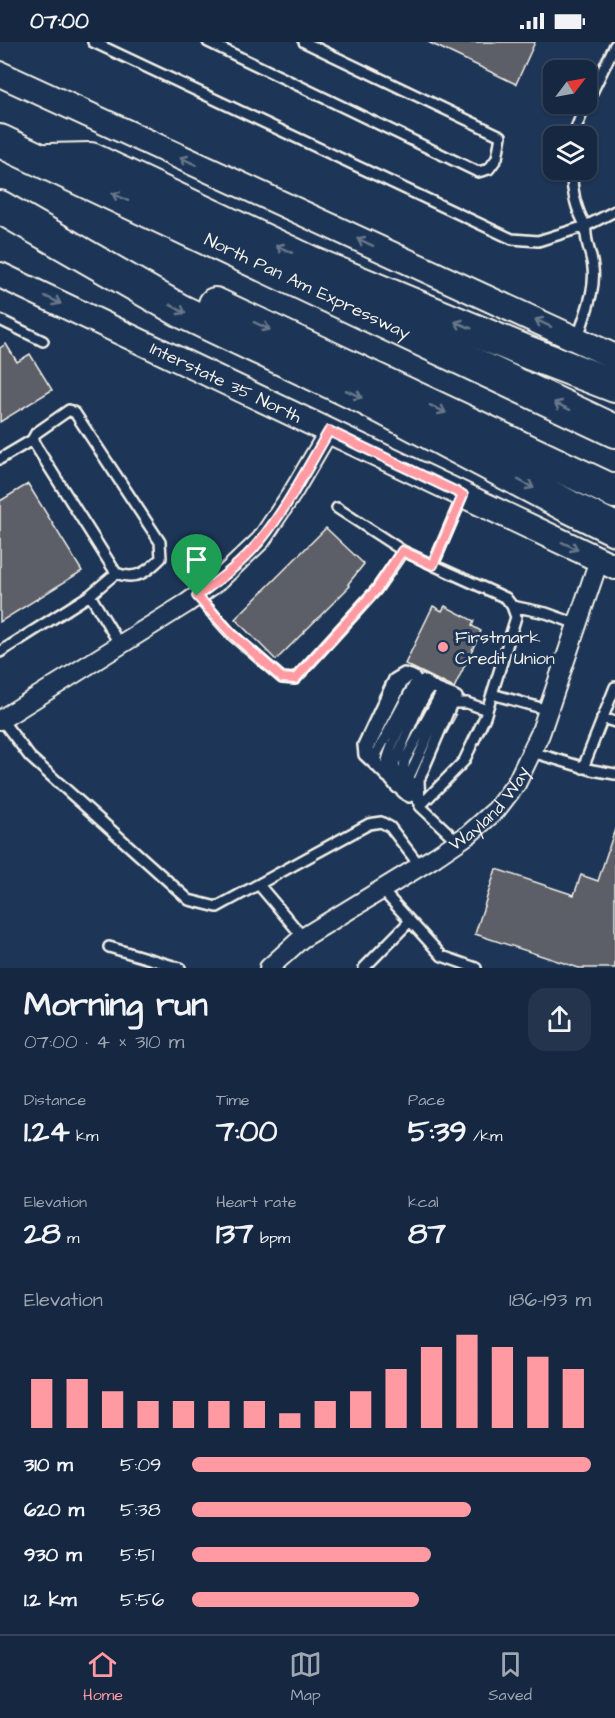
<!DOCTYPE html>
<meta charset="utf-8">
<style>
body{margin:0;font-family:"Architects Daughter",sans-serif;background:#23344c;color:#f1f3f6;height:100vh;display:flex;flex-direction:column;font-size:22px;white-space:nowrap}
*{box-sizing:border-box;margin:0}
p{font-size:20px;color:#9ea6b1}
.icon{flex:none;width:33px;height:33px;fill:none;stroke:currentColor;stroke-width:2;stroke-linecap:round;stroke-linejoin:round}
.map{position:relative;height:926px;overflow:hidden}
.panel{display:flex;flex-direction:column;background:#162841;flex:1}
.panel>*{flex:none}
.needle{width:39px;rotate:58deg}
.controls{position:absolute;left:543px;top:18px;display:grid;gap:12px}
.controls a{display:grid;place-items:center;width:54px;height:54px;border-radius:12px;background:#162841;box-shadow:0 2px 4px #0004,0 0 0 2px #35445a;font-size:30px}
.pin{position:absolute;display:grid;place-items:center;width:51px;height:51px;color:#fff;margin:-62px -26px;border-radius:50% 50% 50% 0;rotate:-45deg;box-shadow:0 0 6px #0007}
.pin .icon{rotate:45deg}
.round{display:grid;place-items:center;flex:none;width:63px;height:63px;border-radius:18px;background:#23344c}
.summary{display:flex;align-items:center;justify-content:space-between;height:102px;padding:0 24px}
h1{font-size:33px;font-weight:700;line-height:45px}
.figures{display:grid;grid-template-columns:repeat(3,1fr);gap:9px;height:102px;padding:6px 24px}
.figures div{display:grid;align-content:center}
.figures b{font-size:30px;font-weight:700}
.figures small{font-size:16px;font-weight:400}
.figures p{font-size:16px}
.chart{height:168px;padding:12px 24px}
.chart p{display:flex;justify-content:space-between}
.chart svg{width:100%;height:108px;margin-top:6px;stroke:#ff9aa2;stroke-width:6}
ul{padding:0 24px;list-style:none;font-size:20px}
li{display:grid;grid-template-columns:96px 72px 1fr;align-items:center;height:45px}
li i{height:15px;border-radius:8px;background:#ff9aa2}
.status{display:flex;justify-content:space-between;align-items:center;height:42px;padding:0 30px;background:#162841;direction:ltr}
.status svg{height:16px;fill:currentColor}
.tab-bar{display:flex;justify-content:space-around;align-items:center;height:84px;border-top:2px solid #35445a;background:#162841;font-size:16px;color:#9ea6b1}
.tab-bar a{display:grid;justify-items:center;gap:3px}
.tab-bar .selected{color:#ff9aa2}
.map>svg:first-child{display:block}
.building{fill:#5d5e67;stroke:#f4f1e8;stroke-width:1.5}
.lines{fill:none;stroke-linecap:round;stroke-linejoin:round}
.lane-casing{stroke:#f4f1e8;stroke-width:14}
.street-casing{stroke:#f4f1e8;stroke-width:22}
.secondary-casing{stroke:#f4f1e8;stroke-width:28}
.highway-casing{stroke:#f4f1e8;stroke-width:36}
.lane{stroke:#1d3557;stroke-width:9}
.street{stroke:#1d3557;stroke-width:18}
.secondary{stroke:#1d3557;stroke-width:24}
.highway{stroke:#1d3557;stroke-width:32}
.oneway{stroke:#68778a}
.route-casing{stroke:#fff;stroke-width:12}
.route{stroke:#ff9aa2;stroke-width:8}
.poi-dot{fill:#ff9aa2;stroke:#1d3557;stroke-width:2}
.labels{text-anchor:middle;stroke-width:6;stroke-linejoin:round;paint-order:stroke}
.street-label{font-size:18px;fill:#f4f1e8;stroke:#1d3557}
.poi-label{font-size:18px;fill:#f4f1e8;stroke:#1d3557;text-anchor:start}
</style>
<div class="status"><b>07:00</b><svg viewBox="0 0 49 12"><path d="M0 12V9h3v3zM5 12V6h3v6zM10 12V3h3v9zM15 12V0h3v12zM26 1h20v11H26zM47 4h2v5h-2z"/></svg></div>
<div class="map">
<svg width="615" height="926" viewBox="0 0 615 926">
<rect width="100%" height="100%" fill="#1d3557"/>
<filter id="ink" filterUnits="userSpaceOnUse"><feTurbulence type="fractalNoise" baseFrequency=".0167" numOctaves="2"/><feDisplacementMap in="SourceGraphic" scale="12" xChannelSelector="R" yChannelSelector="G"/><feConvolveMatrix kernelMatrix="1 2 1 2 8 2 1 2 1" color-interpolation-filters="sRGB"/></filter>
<g filter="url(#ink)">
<path class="building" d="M428,0H535L516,42Z
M6,302L17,320L30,312L52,348L0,380V306Z
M28,442L82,529L0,580V459Z
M326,486L364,522L348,542L350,544L276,618L235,577Z
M433,564L442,569L445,564L474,579L472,584L481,589L454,646L405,622Z
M417,628L443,641L433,662L456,673L446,692L377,657L386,639L407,649Z
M615,787V926H579L475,892L496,827L574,853L581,833L598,839Z"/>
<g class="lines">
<defs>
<path id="lane" d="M93,0L512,197L538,199L586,184C576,168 571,147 572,128
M208,0L478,130L489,127L497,116L501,94L304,0
M573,94L583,69L615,3
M0,278L43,299
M578,296C584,274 596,249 593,226C592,212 584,199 586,184L615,169
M69,368L75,371L160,500L161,516C147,530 136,539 116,531L32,398L36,391Z
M0,417L32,398
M337,466L403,509
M433,523L506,556L512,564L516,575L492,652L548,668
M90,553L116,531
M197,554L231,592L282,636L295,637L376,548L403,509L433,523L463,453
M512,564L546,571L577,582
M0,610L90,553L120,603
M602,676L615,680
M1,677L30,715L189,858L217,865L369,782L381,780L390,785L420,824
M532,710L592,728L615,732
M371,714L369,706L402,641L411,633L415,635
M378,726L364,713L363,703L394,637L404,631L411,633
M583,726L615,645
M387,735L378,726L376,713L415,641L423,638L427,640
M397,746C391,739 386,735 386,726C385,712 413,659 421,644L430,642L434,645
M407,754L399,747L394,722L418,666L429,647L435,646L453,653
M409,755C403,744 402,731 405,718L440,653H448
M418,759L409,735L444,659L453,653L457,655
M420,764L419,738L452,661H467L487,668
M457,799L420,764L464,719L485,675L492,652
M259,843L303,895
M381,847L442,914L476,926
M109,905L180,926
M364,926L410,879"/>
<g id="street">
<path d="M0,678L187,561L218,539L261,498L293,450L329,389"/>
<path id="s1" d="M269,926L301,897L435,815L469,792L496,768L516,742L540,692L599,518"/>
</g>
<g id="secondary">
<path d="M0,32L615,315"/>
<path id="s2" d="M0,233L615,525"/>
</g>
<g id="highway">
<path id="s3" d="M0,99L615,389"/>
<path d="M48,118L91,117L310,220L529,311L615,344"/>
<path d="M0,165L181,269L364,356L568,464L615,487"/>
<path d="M215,262L615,450"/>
</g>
</defs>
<use href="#lane" class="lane-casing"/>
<use href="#street" class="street-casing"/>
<use href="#secondary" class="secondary-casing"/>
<use href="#highway" class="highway-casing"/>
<use href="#lane" class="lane"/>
<use href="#street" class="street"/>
<use href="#secondary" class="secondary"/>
<use href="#highway" class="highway"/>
</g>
<defs><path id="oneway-shaft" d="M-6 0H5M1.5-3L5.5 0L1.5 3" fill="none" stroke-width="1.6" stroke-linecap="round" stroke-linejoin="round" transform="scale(1.5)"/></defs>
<g class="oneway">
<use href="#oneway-shaft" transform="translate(188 119) rotate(-155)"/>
<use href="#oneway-shaft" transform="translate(120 155) rotate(-155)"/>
<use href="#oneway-shaft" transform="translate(365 200) rotate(-155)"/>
<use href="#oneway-shaft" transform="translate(284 207) rotate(-155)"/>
<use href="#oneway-shaft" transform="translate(53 258) rotate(25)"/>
<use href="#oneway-shaft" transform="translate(178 267) rotate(29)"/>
<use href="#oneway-shaft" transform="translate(543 281) rotate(-155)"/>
<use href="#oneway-shaft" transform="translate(463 283) rotate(-158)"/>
<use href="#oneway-shaft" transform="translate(262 284) rotate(25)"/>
<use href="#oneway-shaft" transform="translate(354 352) rotate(25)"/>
<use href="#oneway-shaft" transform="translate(562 364) rotate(-155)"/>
<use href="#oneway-shaft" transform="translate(438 367) rotate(25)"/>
<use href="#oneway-shaft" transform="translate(526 442) rotate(28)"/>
<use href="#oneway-shaft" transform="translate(570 504) rotate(25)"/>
</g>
</g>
<g class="lines" filter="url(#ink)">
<defs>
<path id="route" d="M329,389L463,453L433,523L402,509L376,548L295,637L282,636L231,591L197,554C219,538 242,521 260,499C287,466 307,426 329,389Z"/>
</defs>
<use href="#route" class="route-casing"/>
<use href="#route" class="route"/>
</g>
<circle class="poi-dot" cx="443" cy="605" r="6"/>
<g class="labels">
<g class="street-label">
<text dy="6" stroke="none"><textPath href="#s3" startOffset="340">North Pan Am Expressway</textPath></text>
<text dy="6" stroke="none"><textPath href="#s2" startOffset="250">Interstate 35 North</textPath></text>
<text dy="6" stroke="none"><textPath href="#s1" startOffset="274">Wayland Way</textPath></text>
</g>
<g class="poi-label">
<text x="455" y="601">Firstmark<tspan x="455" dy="21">Credit Union</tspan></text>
</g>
</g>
</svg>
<div class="controls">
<a><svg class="needle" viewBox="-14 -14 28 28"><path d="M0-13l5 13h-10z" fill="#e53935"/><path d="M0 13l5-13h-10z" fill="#9ea6b1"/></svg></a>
<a><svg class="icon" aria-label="layers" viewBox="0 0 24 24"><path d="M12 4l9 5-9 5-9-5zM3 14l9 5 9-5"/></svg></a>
</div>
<div class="pin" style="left:197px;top:554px;background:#1e9e55"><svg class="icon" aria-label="arrive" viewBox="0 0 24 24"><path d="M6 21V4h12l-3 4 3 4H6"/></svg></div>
</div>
<section class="panel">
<div class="summary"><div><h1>Morning run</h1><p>07:00 · 4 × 310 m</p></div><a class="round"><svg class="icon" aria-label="share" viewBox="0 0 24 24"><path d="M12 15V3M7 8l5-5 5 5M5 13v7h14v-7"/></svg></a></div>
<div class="figures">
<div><p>Distance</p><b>1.24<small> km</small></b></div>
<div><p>Time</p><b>7:00</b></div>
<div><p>Pace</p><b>5:39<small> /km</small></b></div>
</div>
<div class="figures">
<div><p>Elevation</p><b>28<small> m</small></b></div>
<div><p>Heart rate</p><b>137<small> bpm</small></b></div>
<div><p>kcal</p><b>87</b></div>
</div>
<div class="chart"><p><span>Elevation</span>186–193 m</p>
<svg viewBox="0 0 160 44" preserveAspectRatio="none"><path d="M5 44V24M15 44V24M25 44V29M35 44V33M45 44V33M55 44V33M65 44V33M75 44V38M85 44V33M95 44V29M105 44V20M115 44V11M125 44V6M135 44V11M145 44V15M155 44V20"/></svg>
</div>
<ul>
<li><b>310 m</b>5:09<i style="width:100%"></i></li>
<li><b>620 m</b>5:38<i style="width:70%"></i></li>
<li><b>930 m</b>5:51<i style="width:60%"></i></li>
<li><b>1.2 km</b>5:56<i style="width:57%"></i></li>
</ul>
</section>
<nav class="tab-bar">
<a class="selected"><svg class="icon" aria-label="home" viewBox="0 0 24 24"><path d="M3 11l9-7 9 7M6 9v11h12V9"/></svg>Home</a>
<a><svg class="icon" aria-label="map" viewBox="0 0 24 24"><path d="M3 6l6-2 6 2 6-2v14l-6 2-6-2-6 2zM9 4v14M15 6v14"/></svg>Map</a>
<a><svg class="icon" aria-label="saved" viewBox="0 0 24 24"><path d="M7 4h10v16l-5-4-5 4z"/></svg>Saved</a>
</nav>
